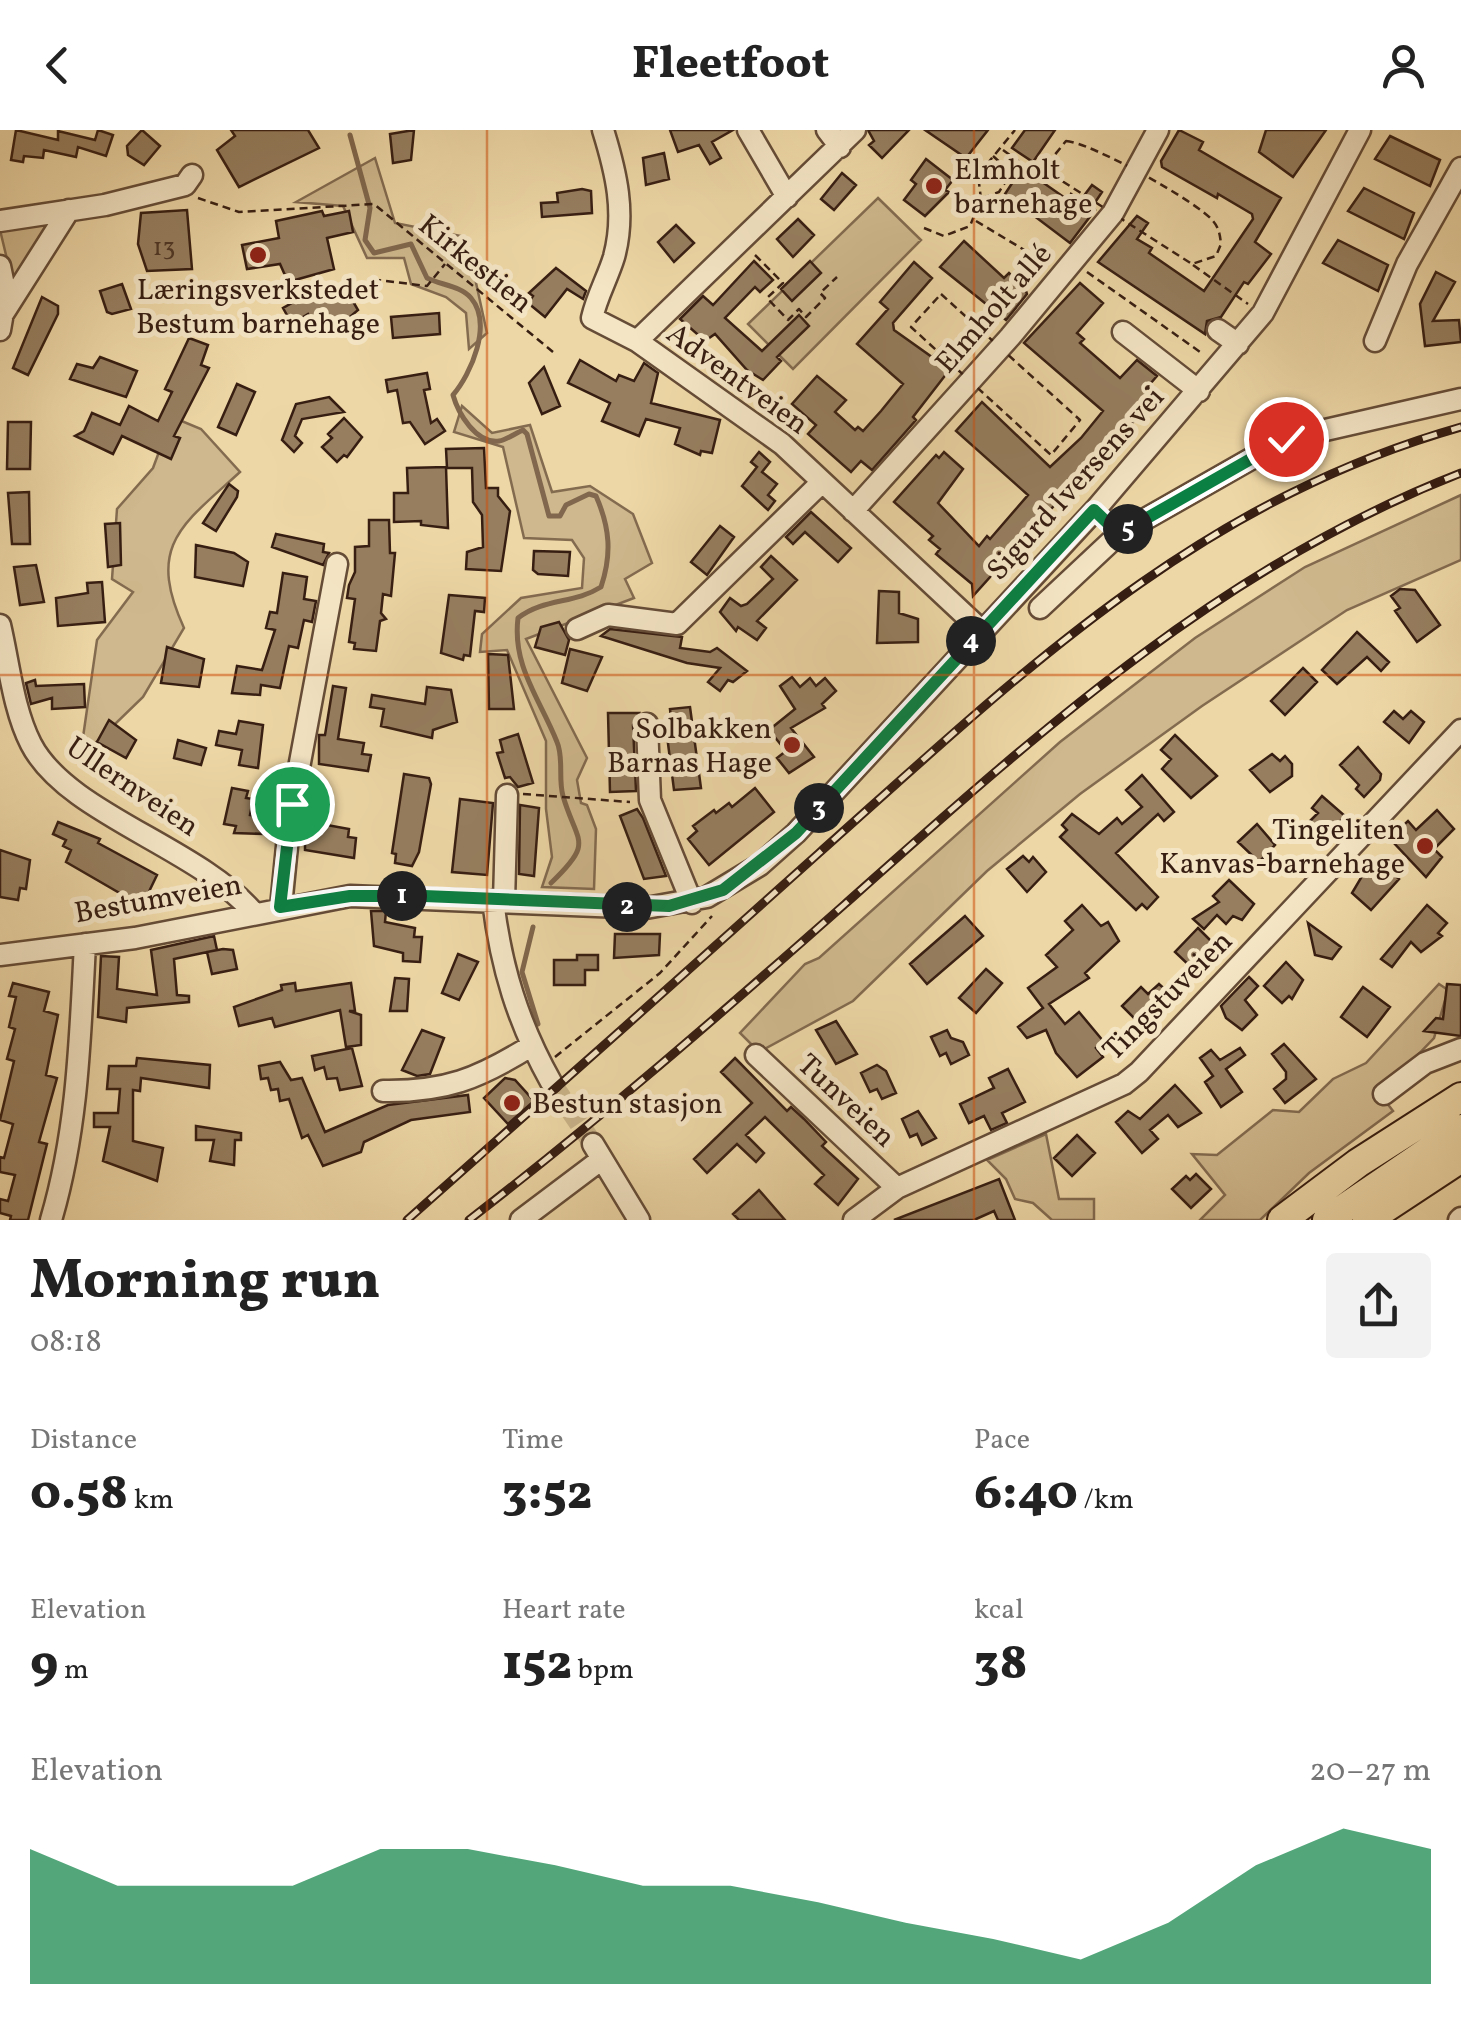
<!DOCTYPE html>
<meta charset="utf-8">
<style>
body{margin:0;font-family:Vollkorn,serif;background:#f2f2f2;color:#222;height:100vh;display:flex;flex-direction:column;font-size:38px;white-space:nowrap}
*{box-sizing:border-box;margin:0}
p{font-size:32px;color:#767676}
.icon{flex:none;width:55px;height:55px;fill:none;stroke:currentColor;stroke-width:2;stroke-linecap:round;stroke-linejoin:round}
.map{position:relative;height:1090px;overflow:hidden}
.side{display:flex;flex-direction:column;background:#fff;flex:1}
.side>*{flex:none}
.pin{position:absolute;display:grid;place-items:center;width:85px;height:85px;color:#fff;margin:-42px;border:5px solid #fff;border-radius:50%;box-shadow:0 2px 10px #0007}
.km{position:absolute;width:50px;height:50px;margin:-25px;border-radius:50%;background:#222;color:#fff;font-size:28px;line-height:50px;text-align:center}
.round{display:grid;place-items:center;flex:none;width:105px;height:105px;border-radius:10px;background:#f2f2f2}
.headline{display:flex;align-items:center;justify-content:space-between;height:170px;padding:0 30px}
h1{font-size:55px;font-weight:800;line-height:75px}
.stats{display:grid;grid-template-columns:repeat(3,1fr);gap:15px;height:170px;padding:10px 30px}
.stats div{display:grid;align-content:center}
.stats b{font-size:50px;font-weight:800}
.stats small{font-size:28px;font-weight:400}
.stats p{font-size:28px}
.chart{height:280px;padding:20px 30px}
.chart p{display:flex;justify-content:space-between}
.chart svg{width:100%;height:180px;margin-top:10px;fill:#0b8043;opacity:.7}
header{display:flex;justify-content:space-between;align-items:center;height:130px;padding:0 30px;background:#fff;font-size:45px;font-weight:800}
.map>svg:first-child{display:block}
.green{fill:#cfb88d;stroke:#836b50;stroke-width:2.5}
.lines{fill:none;stroke-linecap:round;stroke-linejoin:round}
.stream{stroke:#80674d;stroke-width:5}
.building{fill:#967e5f;stroke:#371e12;stroke-width:2.5}
.minor-tunnel{stroke:#c9b288;stroke-width:20;stroke-dasharray:20 10;stroke-linecap:butt}
.minor-casing{stroke:#654c37;stroke-width:25}
.highway-casing{stroke:#371e12;stroke-width:32}
.path{stroke:#371e12;stroke-width:2.5;stroke-dasharray:8 5;stroke-linecap:butt}
.minor{stroke:#f4e5c5;stroke-width:20}
.highway{stroke:#eed7a6;stroke-width:28}
.rail-casing{stroke:#371e12;stroke-width:9}
.rail{stroke:#f4e5c5;stroke-width:5;stroke-dasharray:15;stroke-linecap:butt}
.route-casing{stroke:#fff;stroke-width:20}
.route{stroke:#0b8043;stroke-width:12}
.grid{fill:none;stroke:#cd500d;stroke-width:2.5;stroke-opacity:0.55}
.poi-dot{fill:#8f2418;stroke:#f4e5c5;stroke-width:4}
.labels{text-anchor:middle;stroke-width:10;stroke-linejoin:round;paint-order:stroke}
.number-label{font-size:25px;fill:#4f3625}
.poi-label{font-size:30px;fill:#371e12;stroke:#f4e5c5;text-anchor:start}
.street-label{font-size:30px;fill:#371e12;stroke:#f4e5c5}
</style>
<header><svg class="icon" aria-label="back" viewBox="0 0 24 24"><path d="M15 5l-7 7 7 7"/></svg>Fleetfoot<svg class="icon" aria-label="person" viewBox="0 0 24 24"><circle cx="12" cy="8" r="4"/><path d="M4 21q1-7 8-7t8 7"/></svg></header>
<div class="map">
<svg width="1461" height="1090" viewBox="0 0 1461 1090">
<rect width="100%" height="100%" fill="#eed7a6"/>
<filter id="stains"><feTurbulence type="fractalNoise" baseFrequency=".002" numOctaves="4"/><feColorMatrix values="0 0 0 0 .2 0 0 0 0 .09 0 0 0 0 .02 0 0 0 .5 -.17"/></filter>
<radialGradient id="worn" r=".72"><stop offset=".6" stop-color="#630" stop-opacity="0"/><stop offset="1" stop-color="#630" stop-opacity=".3"/></radialGradient>
<path class="green" d="M375,28L395,93L466,107L487,203L469,219L466,183L446,167L411,154L404,128H367L343,76L296,72Z
M878,68L921,110L793,239L748,194Z
M53,91L13,154L0,100Z
M462,276L492,303L530,295L552,362L590,356L633,384L652,433L625,449L634,468L526,509L587,628L577,650L581,673L587,675L596,699L594,759L542,757L552,727L546,679V611L507,520L480,522L482,504L521,468L582,458L584,428L572,410L524,408L503,317L454,302Z
M172,287L201,299L240,342C182,395 146,415 184,498L143,567L80,628L97,510L133,462L112,449L117,379L153,338Z
M1461,365V430L1347,480L1202,576L1080,664L987,741L853,871L759,922L740,903L805,834L819,828L1060,612L1195,508L1305,437Z
M1439,854L1448,860L1434,908L1380,964L1393,981L1309,1043L1260,1090H1200L1225,1065L1192,1024L1217,1025L1273,980L1299,982L1333,949L1366,933Z
M1046,1004L1059,1069H1094V1090H1052L1033,1073L1015,1069L1006,1049L987,1030Z"/>
<g class="lines">
<path class="stream" d="M350,5L370,78L365,110L374,123L411,114L427,148C441,155 461,156 471,168C493,194 471,244 453,265C458,283 476,314 499,311C506,310 516,303 523,300L527,304L549,386H560L566,375L589,364L596,366C610,398 612,424 601,457C574,474 544,468 518,488C512,536 540,569 557,612C564,628 558,649 563,666C577,714 595,711 551,753
M533,797L522,842L538,894"/>
</g>
<path class="building" d="M16,0L58,10V1L95,10L98,0L113,5L106,26L78,17L76,27L44,20L43,28L24,26L23,32L11,30Z
M142,0L160,16L144,35L128,25L127,16Z
M231,0H308L319,18L239,57L217,20L235,6Z
M414,0L411,30L393,33L390,4Z
M670,0H733L712,12L721,28L710,34L699,15L678,22Z
M868,0H909L882,28L869,15L874,11Z
M925,0H988L966,28Z
M1025,0H1055L1033,32L1012,18Z
M1179,0L1203,12L1199,20L1281,68L1255,112L1271,124L1248,154L1244,152L1221,187L1207,191L1205,204L1098,132L1137,86L1148,93L1137,109L1152,118L1149,123L1204,161L1253,89L1252,84L1218,64L1217,68L1162,37L1161,31Z
M1266,0H1326L1293,47L1259,22Z
M1390,6L1440,30L1430,56L1375,29Z
M664,23L669,49L646,55L643,28Z
M926,29L953,50L945,60L949,62L925,86L904,70L916,54L911,50Z
M1022,38L1068,70L1071,64L1080,71L1092,55L1102,62L1092,77L1095,80L1070,113L1005,64Z
M842,43L856,55L834,80L821,69Z
M1364,58L1414,83L1404,109L1348,81Z
M582,59L591,61L592,83L542,87L541,73L558,72L557,63Z
M187,80L192,139L147,141L138,114L141,83Z
M322,81L324,86L349,81L353,102L327,108L334,139L288,152L280,134L247,139L242,115L279,108L276,91Z
M798,89L814,105L793,127L777,109Z
M676,95L694,113L674,132L658,112Z
M1338,110L1388,135L1378,161L1323,133Z
M964,111L1004,148L1009,143L1025,158L1027,164L1006,190L940,137Z
M754,131L773,150L760,162L755,157L725,188L762,221L799,185L809,196L777,227L781,231L763,250L747,240L715,204L705,211L680,189L703,166L713,175Z
M810,131L821,143L792,171L781,159Z
M914,132L932,148L893,193L894,200L932,227L946,211L961,225L913,287L916,290L872,340L861,331L851,342L808,304L816,295L792,274L817,246L846,270L835,282L855,300L858,297L863,301L881,281L903,254L857,214L888,179L880,172Z
M556,138L586,161L583,169L567,159L545,187L528,173L533,166L529,163Z
M1436,142L1455,152L1433,191L1459,190L1461,212L1425,216L1420,174Z
M1080,153L1103,173L1077,203L1084,209L1080,213L1120,248L1137,230L1157,246L1144,261L1150,272L1093,340L1090,337L1078,349L973,466L972,454L936,424L940,419L929,410L933,406L894,372L936,325L939,328L944,322L963,339L938,373L979,416L987,406L990,409L1028,365L956,301L982,272L1050,337L1081,308L1103,281L1024,213Z
M122,154L131,179L112,184L107,182L100,161Z
M344,156L358,180L343,193L318,202L308,184L292,194L283,178L317,159L322,168Z
M42,167L58,176V184L28,245L13,238Z
M439,183L440,204L393,208L391,187Z
M189,208L208,215L201,235L209,238L174,306L180,308L171,329L122,306L113,324L75,306L84,301L92,283L120,295L129,276L158,291L172,262L165,259Z
M100,227L137,241L126,267L70,249L77,234L93,238Z
M580,230L616,251L619,245L634,251L644,233L658,243L651,273L720,290L712,323L701,321L700,325L675,314L680,298L646,289L639,306L602,291L610,273L568,253Z
M544,237L560,276L542,284L529,253Z
M427,243L430,259L424,260L431,293L437,289L445,301L425,314L410,292L403,293L397,260L388,262L386,250Z
M237,254L255,262L236,305L218,297Z
M329,267L344,282L302,289L295,306L302,313L294,322L282,310L296,274Z
M344,288L362,307L347,327L344,325L337,332L322,317L332,308L328,304Z
M8,292H31L30,339H7Z
M484,318L486,358H498V366L510,381L501,441L466,439L467,422L483,417L482,385L473,372L472,338H447L446,319Z
M759,322L770,332L762,342L777,354L768,365L775,371L768,380L742,356L757,337L751,332Z
M446,337L448,398L421,395V391L394,392V363H408L407,338Z
M229,354L238,361L237,367L216,401L203,393Z
M29,362L30,414H12L8,363Z
M811,382L851,418L838,432L805,402L793,414L786,407Z
M369,390H389L390,423H395L391,466L383,464L381,483L386,489L380,491L376,521L354,519L355,513L349,512L355,469L347,468L349,455L355,442V417L369,416Z
M120,393L121,435L108,437L105,394Z
M720,396L734,407L707,445L691,432Z
M276,404L324,414L323,422L329,423L323,435L272,417Z
M196,415L234,423L248,432L243,456L195,447Z
M534,421L570,422L568,446L538,444L533,440Z
M771,426L797,450L757,491L766,498L757,510L738,497L736,501L720,482L730,468L741,476L747,474L773,449L761,437Z
M36,435L44,472L20,475L14,437Z
M283,443L307,447L304,469L316,471L312,492L304,490L298,518L289,516L280,558L261,555L260,565L232,563L237,536L262,540L275,500L266,498L270,482L277,483Z
M102,452L105,492L58,496L56,468L88,463L87,453Z
M1400,459L1415,460L1440,495L1417,512L1395,481L1400,478L1391,466Z
M879,461L899,462V483L918,489V512L877,513Z
M449,465L485,468L484,482L475,481L470,526L464,525L463,530L441,523Z
M559,492L569,510L565,525L535,517L541,497Z
M610,499L682,507L680,518L710,522L717,518L747,541L733,552L728,550L720,561L708,552L720,538L687,533L601,506Z
M1357,502L1389,532L1381,541L1367,527L1337,554L1322,540Z
M167,517L204,529L199,557L161,553Z
M570,519L602,527L587,561L562,553Z
M488,524L508,525L514,579H489Z
M1303,538L1317,552L1285,585L1271,571Z
M792,547L800,557L810,548L816,556L825,548L836,561L822,574L825,578L791,598L814,627L789,643L777,628L786,621L769,600L795,579L780,556Z
M35,550L36,556L84,554L85,577L52,579V568L31,574L26,553Z
M333,556L346,558L338,609L364,613L362,624L371,625L368,641L319,634V605H325Z
M427,557L451,560L457,592L433,600L432,608L381,596L384,579L370,577L372,565L425,574Z
M690,577L701,658L674,660L666,598L672,597L670,579Z
M1394,581L1403,589L1411,581L1424,592L1409,613L1384,592Z
M608,583H639L633,595L636,661L610,662Z
M109,590L136,610L126,628L97,612Z
M239,591L263,595L258,638L239,635L242,620L216,615L219,601L236,604Z
M518,604L533,653L518,657L510,647L505,648L497,623L503,622L500,610Z
M1175,605L1217,646L1191,668L1162,639L1171,629L1161,620Z
M178,610L206,618L201,635L174,628Z
M1358,617L1381,644L1380,650L1364,667L1356,659L1359,655L1340,635Z
M1272,624L1280,631L1285,626L1292,634V646L1270,662L1250,640Z
M404,644L429,648L431,654L419,722L412,736L395,733L396,724L392,723Z
M1142,645L1174,682L1164,691L1158,684L1116,723L1158,767L1147,779L1142,774L1136,780L1060,707L1067,700L1062,695L1072,684L1099,704L1117,688L1122,694L1142,677L1126,660Z
M232,658L248,661L246,668L253,669L250,685L269,689L266,704L234,703L236,696L224,694Z
M755,658L774,682L709,735L688,709L697,701L693,696L714,680L716,683L729,673L732,677Z
M1322,666L1345,686L1320,712L1304,697L1318,683L1312,678Z
M460,669L493,673L487,745L452,742Z
M520,675L539,678L534,746L519,744Z
M637,679L643,688L666,746L644,749L620,686Z
M1437,680L1454,699L1434,719L1442,727L1426,747L1393,712V705L1408,691L1416,700Z
M305,691L349,699L348,707L356,708L354,728L305,720Z
M58,692L100,709L98,713L157,745L142,776L66,732L71,720L63,716L66,710L53,704Z
M1257,694L1275,715L1259,732L1238,712Z
M0,720L30,730L26,759L20,758L18,770L0,767Z
M1023,726L1029,732L1033,727L1046,742L1027,762L1007,739Z
M1383,734L1399,749L1371,780L1352,763L1365,741L1369,744Z
M1229,750L1254,774L1242,790L1233,786L1226,794L1217,785L1204,799L1193,789L1219,772L1213,766Z
M1082,775L1101,796L1108,792L1119,811L1085,843L1089,848L1049,874L1065,894L1079,882L1104,912L1096,918L1103,927L1077,947L1056,923L1046,900L1027,908L1018,897L1043,878L1028,858L1057,837L1046,825L1073,800L1065,791Z
M1427,775L1447,793L1438,803L1442,806L1421,822L1411,812L1392,837L1381,829Z
M371,781H386L385,792L415,798L414,807H422L420,832L403,831V823L374,816Z
M965,786L983,806L927,854L910,834Z
M1308,793L1341,817L1332,829L1315,825Z
M1198,798L1218,818L1193,839L1175,822Z
M615,804H660L659,825L614,828Z
M214,806L217,820L174,829L177,865L189,866V872L127,878L126,892L98,887L101,826L119,827L117,859L157,865L151,820Z
M223,819L233,820L237,839L212,844L207,822Z
M458,824L478,832L459,870L442,863Z
M577,825H598V840H585V855H554V830H577Z
M1286,832L1303,850L1292,869L1289,866L1282,873L1264,856Z
M986,839L1002,853L976,883L959,868Z
M1249,847L1258,856L1245,870L1257,885L1242,900L1226,888L1221,876Z
M395,848L409,849L407,881H390Z
M13,853L49,862L44,881L58,885L46,945L57,948L39,1012L47,1014L28,1090H10L11,1086L0,1083V1069L8,1071L15,1045L0,1042V1027L4,1028L13,994L0,990L14,931L7,929L15,899L9,897L16,867L9,866Z
M295,853L296,861L351,853L355,881H349L361,885V915L346,917L340,880L275,897L272,888L239,896L234,877L282,860L281,855Z
M1159,854L1169,863L1140,894L1122,876L1141,857L1148,864Z
M1447,854L1461,855V906L1424,901L1436,888L1443,889Z
M1363,857L1390,877L1367,907L1341,887Z
M836,891L857,924L836,934L816,900Z
M422,900L444,908L430,944L417,946L402,940Z
M947,900L951,908L963,912L969,925L951,934L946,923L940,926L931,907Z
M1284,914L1316,949L1285,973L1274,959L1286,949V942L1272,924Z
M352,918L362,956L340,960L337,948L327,949L324,937L315,940L312,926Z
M1240,918L1245,925L1226,939L1242,962L1221,977L1205,952L1213,946L1200,928L1211,920L1220,930Z
M137,928L210,935L209,958L141,948L140,961L133,960V1011L163,1018L157,1051L103,1031L110,997H94V983H118L120,959H107L109,936H136Z
M735,928L787,981L791,977L804,989L826,1012L822,1016L858,1049L838,1075L815,1054L824,1045L765,987L746,1005L764,1023L756,1032L737,1014L707,1043L694,1029L752,973L721,942Z
M280,932L291,950L302,948L325,1002L388,975L468,965L470,982L411,990L364,1012L361,1022L323,1036L308,1005L302,1008L289,969L280,971L278,959L271,960L268,948L261,949L259,936Z
M877,935L886,941L896,963L882,969L877,959L870,962L861,943Z
M1008,939L1025,972L1002,983L1007,993L991,1000L984,986L969,993L960,974L994,958L989,948Z
M505,948L515,950L534,971L508,994L484,968Z
M1175,955L1201,983L1178,997L1168,985L1150,1000L1158,1009L1142,1023L1116,992L1128,981L1140,989Z
M918,981L936,1008L922,1015L917,1004L910,1007L902,989Z
M196,996L241,1003V1010H235L234,1035L210,1031L214,1010H196Z
M1077,1005L1095,1023L1072,1046L1054,1028Z
M1196,1044L1211,1059L1191,1078L1172,1059L1186,1046L1190,1050Z
M999,1049L1015,1090H998L994,1081L974,1090H894Z
M759,1060L785,1090H739L733,1084Z"/>
<g class="lines">
<path class="minor-tunnel" d="M551,952L593,1014"/>
<defs>
<path id="minor" d="M603,0C616,42 626,83 614,127C608,147 597,166 592,188L637,211L782,314L981,500
M748,0L787,67
M827,0L840,17
M0,91L105,75L185,55L192,45
M0,136L6,165L0,200
M3,184L69,80
M1218,200L1238,214
M1123,202L1199,261
M637,211L855,0
M1375,211L1407,134L1461,38
M853,381L1010,207L1113,83L1158,0
M1040,478L1119,404L1286,309L1461,269
M0,495C9,533 13,579 31,614C67,684 198,717 254,783
M577,499L608,485L677,494L822,352
M647,594L650,670L692,773
M493,771C501,837 518,893 551,952
M504,771L507,665
M281,777L290,686L337,434
M0,825L135,808L350,766L646,778L707,767L760,735L796,703L1095,380L1263,183L1360,0
M756,925L897,1058
M383,961C445,962 478,949 531,916
M1384,964L1425,933L1461,919
M593,1014L639,1090
M51,1090C78,998 80,909 85,814
M521,1090L602,1029
M854,1090L897,1058L1124,954L1139,942L1461,600
M1459,1090L1461,1088"/>
<path id="highway" d="M1282,1090L1358,1033L1461,967
M1327,1090L1461,999
M1367,1090L1461,1028"/>
</defs>
<use href="#minor" class="minor-casing"/>
<use href="#highway" class="highway-casing"/>
<path class="path" d="M1066,11C1090,12 1198,72 1213,91C1219,98 1220,105 1221,114L1216,126L1192,134L1059,49L1053,27Z
M1003,20L1032,41L1052,39
M198,68L239,82L374,74L553,222
M983,68L999,62L1006,51L1003,35L993,26
M976,91L1046,133
M924,98L944,106L970,96L981,69L978,45L1015,0
M755,125L783,153L767,168L788,190L799,179L806,187L825,168L820,163L837,147
M1193,135L1248,174
M1087,142L1203,224
M941,164L1080,290L1051,325L911,197Z
M351,165L378,150L427,156L445,134
M523,664L630,672
M555,927L660,843L712,786"/>
<use href="#minor" class="minor"/>
<use href="#highway" class="highway"/>
<defs>
<path id="rail" d="M407,1090C545,968 682,846 819,723C1020,544 1194,373 1461,297
M469,1090C599,990 722,883 845,774C1035,605 1221,436 1461,343"/>
</defs>
<use href="#rail" class="rail-casing"/>
<use href="#rail" class="rail"/>
</g>
<g class="lines">
<defs>
<path id="route" d="M292,674L280,777L350,766H424L669,776L723,760L796,703L1094,380L1119,404L1286,309"/>
</defs>
<use href="#route" class="route-casing"/>
<use href="#route" class="route"/>
</g>
<path class="grid" d="M487,0V1090M974,0V1090M0,545H1461"/>
<g class="poi-dot">
<circle cx="934" cy="56" r="10"/>
<circle cx="258" cy="125" r="10"/>
<circle cx="792" cy="615" r="10"/>
<circle cx="1425" cy="716" r="10"/>
<circle cx="512" cy="973" r="10"/>
</g>
<g class="labels">
<g class="number-label">
<text x="164" y="125">13</text>
</g>
<g class="poi-label">
<text x="954" y="49">Elmholt<tspan x="954" dy="34">barnehage</tspan></text>
<text x="258" y="169" text-anchor="middle">Læringsverkstedet<tspan x="258" dy="34">Bestum barnehage</tspan></text>
<text x="772" y="608" text-anchor="end">Solbakken<tspan x="772" dy="34">Barnas Hage</tspan></text>
<text x="1405" y="709" text-anchor="end">Tingeliten<tspan x="1405" dy="34">Kanvas-barnehage</tspan></text>
<text x="532" y="983">Bestun stasjon</text>
</g>
<g class="street-label">
<text transform="translate(476 133) rotate(39)" y="10">Kirkestien</text>
<text transform="translate(993 178) rotate(-49)" y="10">Elmholt allé</text>
<text transform="translate(738 248) rotate(36)" y="10">Adventveien</text>
<text transform="translate(1075 353) rotate(-48)" y="10">Sigurd Iversens vei</text>
<text transform="translate(133 656) rotate(34)" y="10">Ullernveien</text>
<text transform="translate(158 768) rotate(-10)" y="10">Bestumveien</text>
<text transform="translate(1167 865) rotate(-45)" y="10">Tingstuveien</text>
<text transform="translate(847 970) rotate(43)" y="10">Tunveien</text>
</g>
</g>
<rect width="100%" height="100%" filter="url(#stains)"/>
<rect width="100%" height="100%" fill="url(#worn)"/>
</svg>
<div class="pin" style="left:292px;top:674px;background:#1e9e55"><svg class="icon" aria-label="arrive" viewBox="0 0 24 24"><path d="M6 21V4h12l-3 4 3 4H6"/></svg></div>
<div class="pin" style="left:1286px;top:309px;background:#d93025"><svg class="icon" aria-label="check" viewBox="0 0 24 24"><path d="M5 12l5 5 9-10"/></svg></div>
<b class="km" style="left:402px;top:766px">1</b>
<b class="km" style="left:627px;top:777px">2</b>
<b class="km" style="left:819px;top:678px">3</b>
<b class="km" style="left:971px;top:511px">4</b>
<b class="km" style="left:1128px;top:399px">5</b>
</div>
<section class="side">
<div class="headline"><div><h1>Morning run</h1><p>08:18</p></div><a class="round"><svg class="icon" aria-label="share" viewBox="0 0 24 24"><path d="M12 15V3M7 8l5-5 5 5M5 13v7h14v-7"/></svg></a></div>
<div class="stats">
<div><p>Distance</p><b>0.58<small> km</small></b></div>
<div><p>Time</p><b>3:52</b></div>
<div><p>Pace</p><b>6:40<small> /km</small></b></div>
</div>
<div class="stats">
<div><p>Elevation</p><b>9<small> m</small></b></div>
<div><p>Heart rate</p><b>152<small> bpm</small></b></div>
<div><p>kcal</p><b>38</b></div>
</div>
<div class="chart"><p><span>Elevation</span>20–27 m</p>
<svg viewBox="0 0 160 44" preserveAspectRatio="none"><path d="M0 44V11L10 20L20 20L30 20L40 11L50 11L60 15L70 20L80 20L90 24L100 29L110 33L120 38L130 29L140 15L150 6L160 11V44z"/></svg>
</div>
</section>
